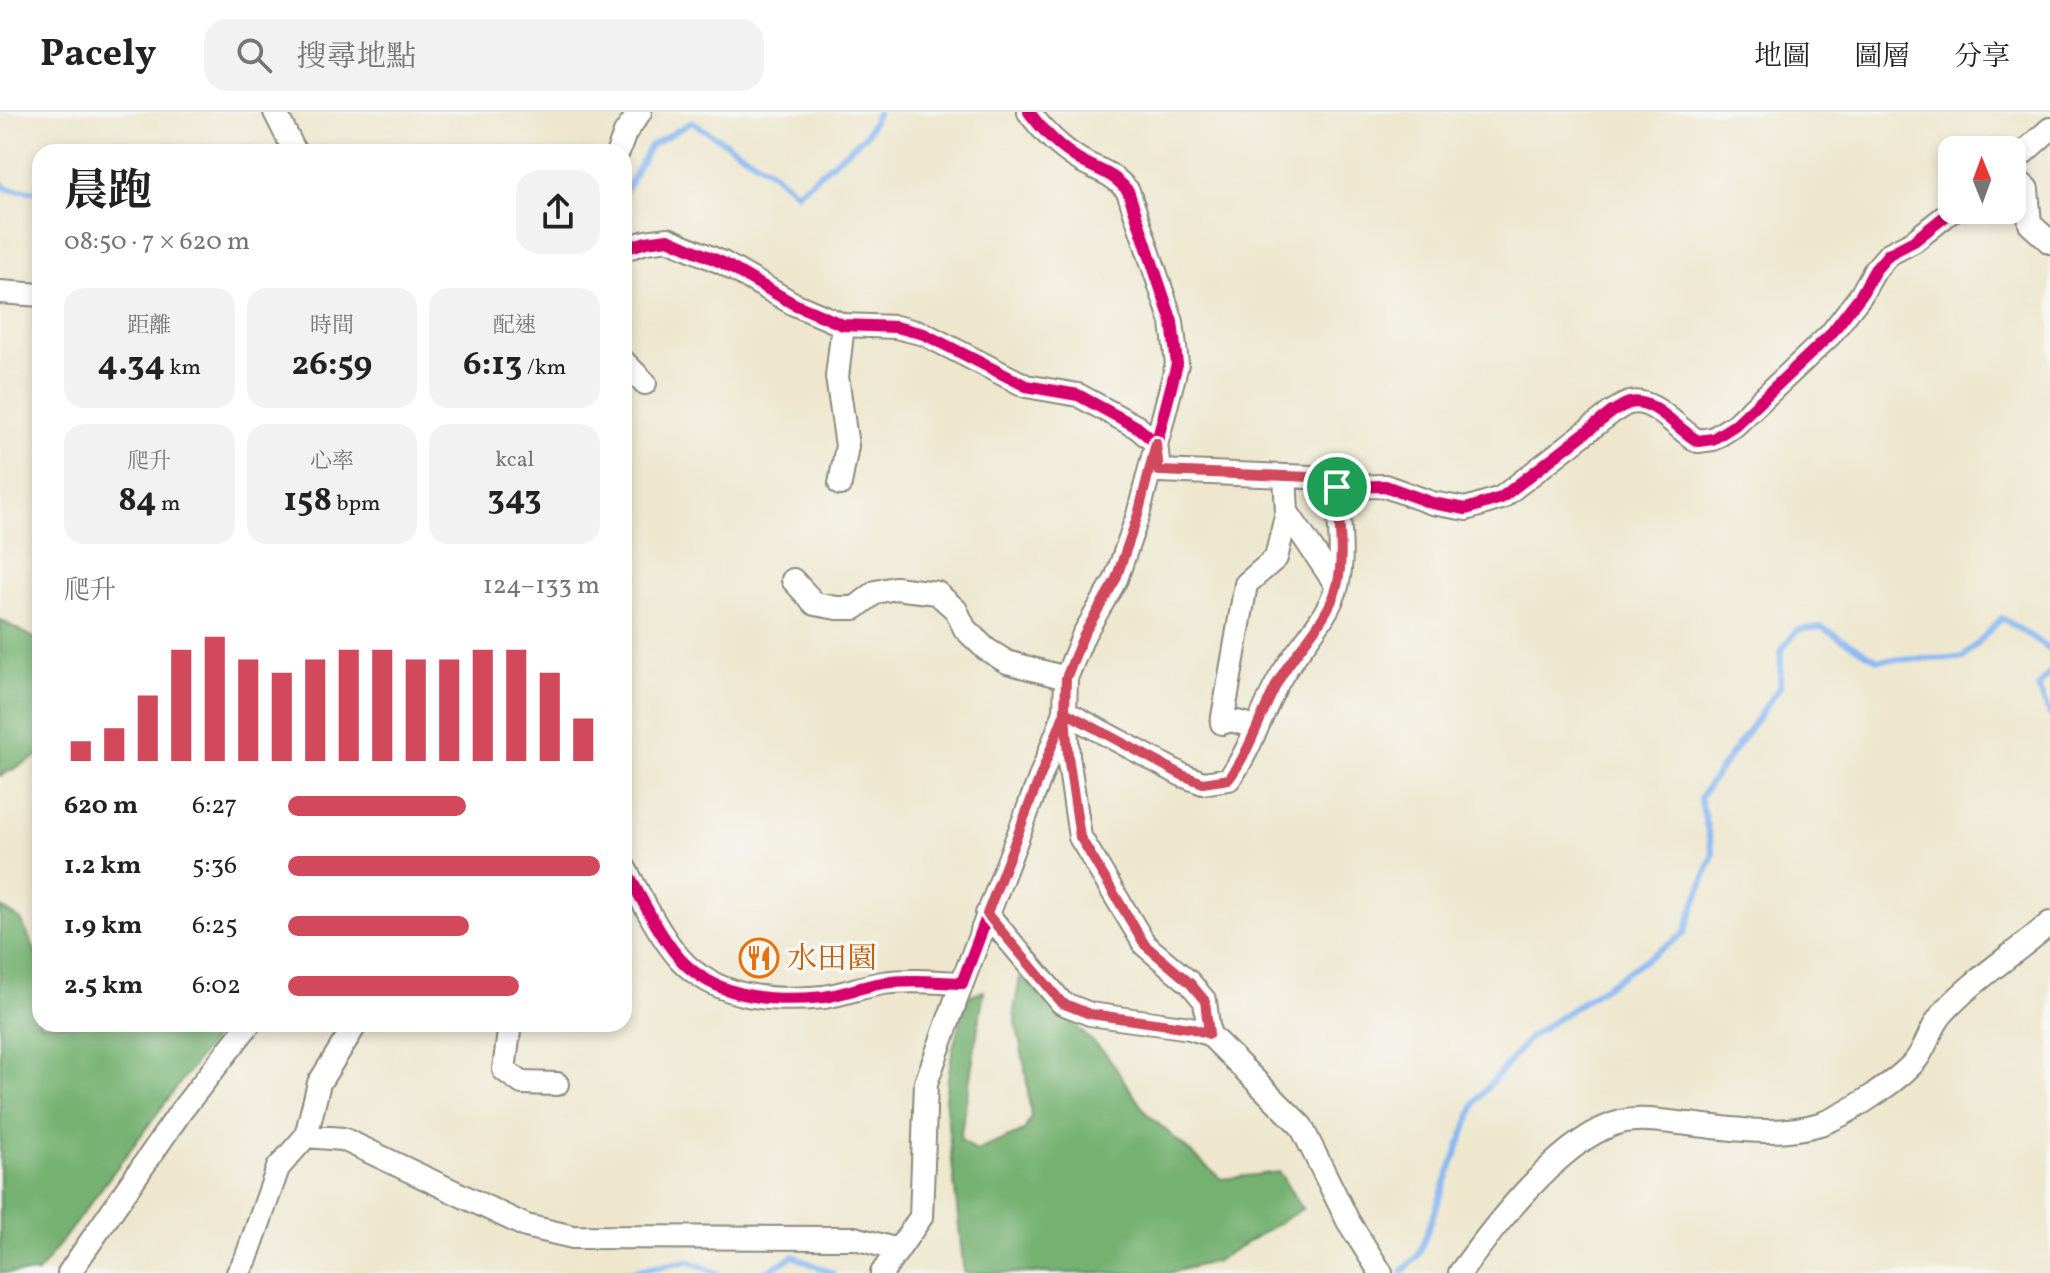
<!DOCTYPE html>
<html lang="zh-TW">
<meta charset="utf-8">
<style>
body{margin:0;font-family:Vollkorn,"Noto Serif TC",serif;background:#f2f2f2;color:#222;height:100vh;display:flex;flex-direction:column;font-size:30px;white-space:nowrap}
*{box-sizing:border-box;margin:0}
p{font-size:26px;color:#767676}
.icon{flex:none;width:44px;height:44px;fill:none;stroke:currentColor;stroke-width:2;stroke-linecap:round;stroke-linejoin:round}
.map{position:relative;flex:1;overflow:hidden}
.side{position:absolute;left:32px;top:32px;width:600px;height:888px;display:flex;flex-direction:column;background:#fff;border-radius:24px;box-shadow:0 4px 12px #0003}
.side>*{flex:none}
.needle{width:52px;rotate:359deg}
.fabs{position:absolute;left:1938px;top:24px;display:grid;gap:16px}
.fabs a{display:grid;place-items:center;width:88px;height:88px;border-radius:16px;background:#fff;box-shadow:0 4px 12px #0003;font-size:40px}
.pin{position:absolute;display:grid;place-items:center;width:68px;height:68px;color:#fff;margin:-34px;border:4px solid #fff;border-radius:50%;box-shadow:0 2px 8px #0007}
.round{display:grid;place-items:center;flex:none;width:84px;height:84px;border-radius:24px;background:#f2f2f2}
.summary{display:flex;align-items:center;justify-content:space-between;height:136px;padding:0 32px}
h1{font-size:44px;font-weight:700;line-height:60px}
.metrics{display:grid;grid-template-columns:repeat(3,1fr);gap:12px;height:136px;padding:8px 32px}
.metrics div{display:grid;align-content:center;border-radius:20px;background:#f2f2f2;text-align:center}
.metrics b{font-size:34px;font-weight:700}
.metrics small{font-size:22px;font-weight:400}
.metrics p{font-size:22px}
.chart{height:224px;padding:16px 32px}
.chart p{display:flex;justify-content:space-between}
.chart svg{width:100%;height:144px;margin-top:8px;stroke:#d1495b;stroke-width:6}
ul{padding:0 32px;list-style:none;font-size:26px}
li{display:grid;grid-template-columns:128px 96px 1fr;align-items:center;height:60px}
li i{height:20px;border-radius:10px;background:#d1495b}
header{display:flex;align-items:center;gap:48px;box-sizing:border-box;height:112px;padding:0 40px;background:#fff;border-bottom:2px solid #e0e0e0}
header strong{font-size:38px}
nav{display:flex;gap:44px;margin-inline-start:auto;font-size:28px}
.search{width:560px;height:72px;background:#f2f2f2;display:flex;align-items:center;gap:20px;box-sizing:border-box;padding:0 28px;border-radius:24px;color:#767676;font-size:30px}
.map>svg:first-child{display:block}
.forest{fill:#75b171;stroke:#506e4e;stroke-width:2}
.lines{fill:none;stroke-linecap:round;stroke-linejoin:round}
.stream{stroke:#85b6f1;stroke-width:6}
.minor-casing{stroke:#8c897c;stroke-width:26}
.minor{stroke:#fff;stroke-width:22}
.cycleway-casing{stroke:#f6f6f2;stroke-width:17}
.cycleway{stroke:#d6006c;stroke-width:12}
.route-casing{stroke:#fff;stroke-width:16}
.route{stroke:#d1495b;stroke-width:10}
.labels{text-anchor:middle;stroke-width:7;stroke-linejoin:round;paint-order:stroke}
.food-label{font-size:30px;fill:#c56008;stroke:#f6f6f2;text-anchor:start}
</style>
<header>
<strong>Pacely</strong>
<div class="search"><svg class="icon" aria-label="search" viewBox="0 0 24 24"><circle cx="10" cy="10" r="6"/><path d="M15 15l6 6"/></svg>搜尋地點</div>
<nav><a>地圖</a><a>圖層</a><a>分享</a></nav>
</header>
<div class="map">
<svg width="2050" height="1161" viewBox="0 0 2050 1161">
<rect width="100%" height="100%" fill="#f6f6f2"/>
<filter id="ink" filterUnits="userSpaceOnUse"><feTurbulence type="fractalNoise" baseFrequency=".0125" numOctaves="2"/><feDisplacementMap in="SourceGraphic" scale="16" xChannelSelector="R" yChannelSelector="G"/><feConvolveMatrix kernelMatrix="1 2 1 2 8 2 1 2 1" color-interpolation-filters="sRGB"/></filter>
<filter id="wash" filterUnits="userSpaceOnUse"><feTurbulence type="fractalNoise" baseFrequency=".006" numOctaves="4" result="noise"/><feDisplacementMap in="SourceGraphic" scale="32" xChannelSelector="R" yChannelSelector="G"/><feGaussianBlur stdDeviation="1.8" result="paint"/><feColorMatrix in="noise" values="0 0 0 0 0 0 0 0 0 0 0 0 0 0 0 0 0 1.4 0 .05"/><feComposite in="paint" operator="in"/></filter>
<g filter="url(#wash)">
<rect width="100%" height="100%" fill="#eee7ce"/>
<path class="forest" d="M0,508L40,529V643L0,664Z
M0,795L21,808L40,850V912H224L38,1161H0Z
M1020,864L1106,942L1146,1001L1221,1067L1279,1060L1302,1097L1216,1149L1169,1161H964L945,985L953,936L967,884L984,879L960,1027L976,1039L1024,1019L1031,1005L1025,955L1014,900Z"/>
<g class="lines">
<path class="stream" d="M0,71L8,77L40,80
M624,82L650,34L692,10L769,58L797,81L866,23L878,0
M2050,560L2038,576L2050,602
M1402,1160L1418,1144L1476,989L1530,925L1684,822L1713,742L1700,685L1780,575L1781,539L1797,518L1821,515L1878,548L1963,546L2002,506L2050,537
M624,1161L688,1149L717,1161
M764,1161L793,1144L832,1161"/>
</g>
</g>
<g filter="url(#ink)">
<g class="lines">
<defs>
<path id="minor" d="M275,0L295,40
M618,40L625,21L640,0
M2012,51L2050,17
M2012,63L2027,77L2030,112L2050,130
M624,137L646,130L668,127L723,151L794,192L843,213L896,215L924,222L1026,274L1078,283L1137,315L1156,331L1159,359L1311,365L1337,375L1385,374L1432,391L1466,397L1501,386L1612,300C1618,297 1624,292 1630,291C1654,285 1679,319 1698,329L1713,327L1735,313L1830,223L1861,183L1875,158L1889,142L1914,129L1953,98
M0,180L40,183
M624,250L645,271
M1285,364L1287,400L1337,474
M840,372L847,334L837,265L843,213
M793,468L815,492L837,496H855L876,480L895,476L937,481L956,498L965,517L986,537L1007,550L1066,566
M1256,615L1230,608L1222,611L1246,472L1276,446L1287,400
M624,755C640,783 663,832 686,853C723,887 775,890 824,885C844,882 863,874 883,871C909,867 936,870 962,871L1065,600L1066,566L1084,522L1116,467L1138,403L1177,252L1172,210L1128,79C1110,59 1101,60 1080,48C1060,36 1043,19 1029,0
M987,802L1062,891L1090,902L1190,916L1209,922L1301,1014L1348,1109L1381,1161
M510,912L504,958L522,971L557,972
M1209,922L1205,889L1190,871L1145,833L1080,725L1068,644L1065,600L1182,663L1203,671L1229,667C1251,638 1261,600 1279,568C1296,537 1327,509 1337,474C1345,444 1338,406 1337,375
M306,1024L319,971L356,912
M69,1161L181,999L249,912
M238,1161L246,1147L278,1056L306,1024L343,1027L526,1114L573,1125L855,1126L898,1138
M882,1161L921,1105L926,971L962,871
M1460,1161C1495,1113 1563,1024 1621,1010C1641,1005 1668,1010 1688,1012C1732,1017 1777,1025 1820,1012C1846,1004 1899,968 1916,948C1927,934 1931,914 1943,901C1975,866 2015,842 2050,811"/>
</defs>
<use href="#minor" class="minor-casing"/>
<use href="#minor" class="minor"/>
<defs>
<path id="cycleway" d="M624,137L646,130L668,127L723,151L794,192L843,213L896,215L924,222L1026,274L1078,283L1137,315L1156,331L1159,359L1311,365L1337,375L1385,374L1432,391L1466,397L1501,386L1612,300C1618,297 1624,292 1630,291C1654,285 1679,319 1698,329L1713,327L1735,313L1830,223L1861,183L1875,158L1889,142L1914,129L1953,98
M624,755C640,783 663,832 686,853C723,887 775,890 824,885C844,882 863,874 883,871C909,867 936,870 962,871L1065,600L1066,566L1084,522L1116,467L1138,403L1177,252L1172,210L1128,79C1110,59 1101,60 1080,48C1060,36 1043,19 1029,0"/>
</defs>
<use href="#cycleway" class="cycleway-casing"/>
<use href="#cycleway" class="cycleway"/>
</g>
</g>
<g class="lines" filter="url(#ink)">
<defs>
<path id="route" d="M1337,375L1311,365L1159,359L1156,331L1138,403L1116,467L1084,522L1066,566L1065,600L987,802L1062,891L1090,902L1190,916L1209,922L1205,889L1190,871L1145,833L1080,725L1068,644L1065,600L1182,663L1203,671L1229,667C1251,638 1261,600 1279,568C1296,537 1328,509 1337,474C1345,444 1338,406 1337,375"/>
</defs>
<use href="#route" class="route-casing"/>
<use href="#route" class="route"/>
</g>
<defs>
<symbol id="restaurant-ring" viewBox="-11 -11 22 22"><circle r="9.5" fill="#f6f6f2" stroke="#e8710a" stroke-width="1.5"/><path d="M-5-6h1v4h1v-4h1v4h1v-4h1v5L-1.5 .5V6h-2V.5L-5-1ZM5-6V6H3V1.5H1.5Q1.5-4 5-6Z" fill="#e8710a"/></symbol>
</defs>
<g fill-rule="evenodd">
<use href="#restaurant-ring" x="737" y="824" width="44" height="44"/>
</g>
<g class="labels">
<g class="food-label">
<text x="787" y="856">水田園</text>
</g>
</g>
</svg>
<div class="fabs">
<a><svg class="needle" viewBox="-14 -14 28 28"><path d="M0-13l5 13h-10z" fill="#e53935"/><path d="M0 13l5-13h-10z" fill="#767676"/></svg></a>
</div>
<div class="pin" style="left:1337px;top:375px;background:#1e9e55"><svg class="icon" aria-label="arrive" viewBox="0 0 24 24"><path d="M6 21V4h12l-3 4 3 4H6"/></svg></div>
<section class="side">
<div class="summary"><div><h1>晨跑</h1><p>08:50 · 7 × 620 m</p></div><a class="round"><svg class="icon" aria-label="share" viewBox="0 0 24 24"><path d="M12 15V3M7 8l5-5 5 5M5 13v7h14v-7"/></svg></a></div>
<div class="metrics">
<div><p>距離</p><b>4.34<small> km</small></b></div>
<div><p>時間</p><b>26:59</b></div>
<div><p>配速</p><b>6:13<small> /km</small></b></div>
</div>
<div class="metrics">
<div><p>爬升</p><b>84<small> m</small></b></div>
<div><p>心率</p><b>158<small> bpm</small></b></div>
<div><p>kcal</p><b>343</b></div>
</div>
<div class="chart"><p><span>爬升</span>124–133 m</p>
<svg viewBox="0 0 160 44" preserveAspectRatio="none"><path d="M5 44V38M15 44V34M25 44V24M35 44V10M45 44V6M55 44V13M65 44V17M75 44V13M85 44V10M95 44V10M105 44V13M115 44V13M125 44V10M135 44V10M145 44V17M155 44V31"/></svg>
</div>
<ul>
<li><b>620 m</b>6:27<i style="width:57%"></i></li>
<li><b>1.2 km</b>5:36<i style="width:100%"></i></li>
<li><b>1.9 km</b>6:25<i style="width:58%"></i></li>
<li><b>2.5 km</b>6:02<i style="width:74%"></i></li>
</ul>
</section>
</div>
